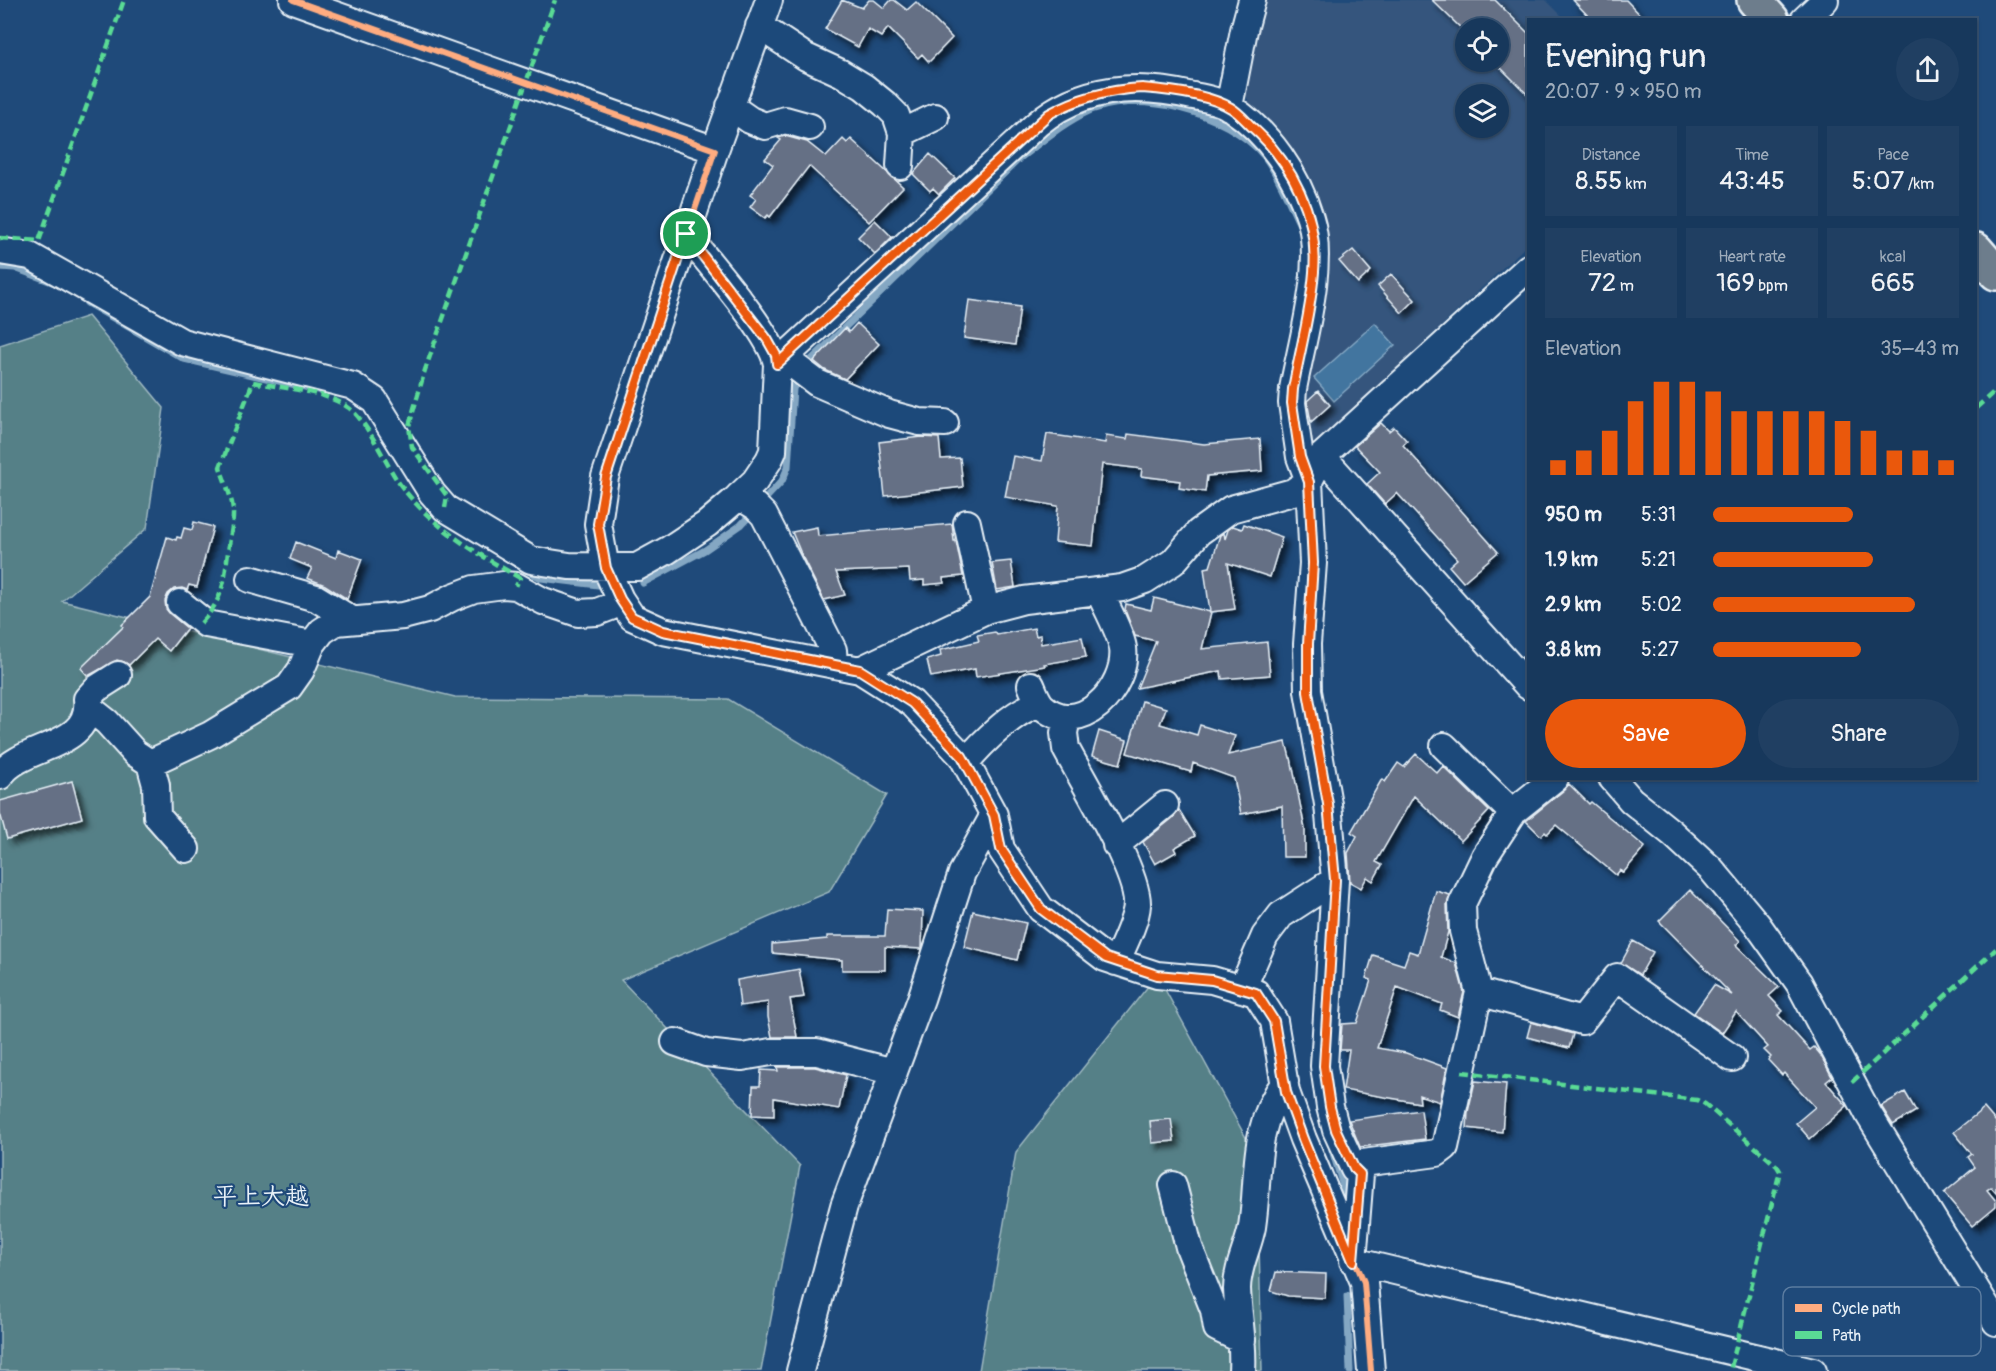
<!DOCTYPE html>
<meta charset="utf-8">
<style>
body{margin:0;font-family:Pangolin,"Klee One",sans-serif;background:#203f62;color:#f1f3f6;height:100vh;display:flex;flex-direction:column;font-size:22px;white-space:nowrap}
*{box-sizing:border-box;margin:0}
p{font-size:20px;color:#9eacbb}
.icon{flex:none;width:33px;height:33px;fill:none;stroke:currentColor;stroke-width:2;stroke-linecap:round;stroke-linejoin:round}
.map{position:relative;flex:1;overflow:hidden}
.details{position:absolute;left:1527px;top:18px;width:450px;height:762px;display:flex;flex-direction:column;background:#17385c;border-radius:0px;box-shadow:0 2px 4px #0004,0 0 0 2px #365272}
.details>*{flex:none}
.controls{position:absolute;left:1455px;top:18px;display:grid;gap:12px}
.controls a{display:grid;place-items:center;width:54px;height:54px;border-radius:50%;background:#17385c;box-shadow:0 2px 4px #0004,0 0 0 2px #365272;font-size:30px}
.pin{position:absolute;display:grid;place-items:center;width:51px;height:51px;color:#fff;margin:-26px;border:3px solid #fff;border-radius:50%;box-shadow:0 2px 6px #0007}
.round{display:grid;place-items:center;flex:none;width:63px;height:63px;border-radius:32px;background:#203f62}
.headline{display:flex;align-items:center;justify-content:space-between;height:102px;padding:0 18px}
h1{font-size:33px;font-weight:600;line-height:45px}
.figures{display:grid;grid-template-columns:repeat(3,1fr);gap:9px;height:102px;padding:6px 18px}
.figures div{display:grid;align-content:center;border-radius:0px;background:#203f62;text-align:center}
.figures b{font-size:26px;font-weight:600}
.figures small{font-size:16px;font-weight:400}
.figures p{font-size:16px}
.chart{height:168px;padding:12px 18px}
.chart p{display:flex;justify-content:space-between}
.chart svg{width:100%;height:108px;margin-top:6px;stroke:#ea580c;stroke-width:6}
.cta{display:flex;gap:12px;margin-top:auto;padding:12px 18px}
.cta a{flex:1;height:69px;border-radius:36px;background:#ea580c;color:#fff;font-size:24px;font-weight:600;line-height:69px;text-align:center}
.cta a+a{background:#203f62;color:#f1f3f6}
ul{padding:0 18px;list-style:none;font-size:20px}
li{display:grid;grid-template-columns:96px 72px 1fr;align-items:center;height:45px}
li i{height:15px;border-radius:8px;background:#ea580c}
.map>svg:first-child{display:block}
.built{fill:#34557d;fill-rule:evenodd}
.green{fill:#558087;stroke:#9eb8c0;stroke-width:1.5}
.water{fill:#42759f;stroke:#84a7c3;stroke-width:1.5}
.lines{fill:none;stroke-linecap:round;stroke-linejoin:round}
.stream{stroke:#84a7c3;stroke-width:7}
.building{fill:#656f85;stroke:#e8f1f8;stroke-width:1.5;filter:url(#shadow)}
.street-casing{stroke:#e8f1f8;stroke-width:30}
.primary-casing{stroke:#e8f1f8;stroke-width:38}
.street{stroke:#1f4a7a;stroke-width:26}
.primary{stroke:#6d7d8c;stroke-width:33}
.quiet{stroke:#5adb95;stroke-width:4.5;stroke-dasharray:9 4.5;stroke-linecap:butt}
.cycleway-casing{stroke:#1f4a7a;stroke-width:10}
.cycleway{stroke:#ffac80;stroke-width:6}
.route-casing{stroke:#fff;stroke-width:12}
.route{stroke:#ea580c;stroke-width:8}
.labels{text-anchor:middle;stroke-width:4.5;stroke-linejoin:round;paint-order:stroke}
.quarter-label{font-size:24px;font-weight:bold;fill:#e8f1f8;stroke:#1f4a7a}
.key{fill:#1f4a7a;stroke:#5b7ca0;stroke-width:1.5}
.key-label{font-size:16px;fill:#e8f1f8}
</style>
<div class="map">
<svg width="1996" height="1371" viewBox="0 0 1996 1371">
<defs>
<filter id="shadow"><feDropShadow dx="5.5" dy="5.5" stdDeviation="3" flood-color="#0009"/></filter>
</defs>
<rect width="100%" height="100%" fill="#1f4a7a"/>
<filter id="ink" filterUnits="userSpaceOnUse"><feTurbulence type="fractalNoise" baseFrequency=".0167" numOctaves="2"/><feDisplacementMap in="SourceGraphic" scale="12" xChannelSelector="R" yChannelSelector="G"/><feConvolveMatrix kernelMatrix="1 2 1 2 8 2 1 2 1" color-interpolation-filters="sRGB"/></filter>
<g filter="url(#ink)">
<path class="built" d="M1248,0H1546L1565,19L1528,20V244L1314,447L1287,369L1308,263L1274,142L1229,69ZM1466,28H1498V62H1466ZM1466,94H1498V128H1466Z"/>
<path class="green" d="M88,316L164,408L147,528L62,601L455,697L728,699L887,795L829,892L621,980L800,1166L761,1371H0V345Z
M1157,975L1257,1158L1262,1371H979L1016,1152Z"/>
<path class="water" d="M1375,323L1395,345L1334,401L1314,378Z"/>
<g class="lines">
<path class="stream" d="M0,267L15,268L52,282
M87,303L184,359L322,391
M805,366L1019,159C1039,143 1060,126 1083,114C1135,86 1228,112 1264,156C1276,170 1291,207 1300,225
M522,568L541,578L598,585
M643,583L705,550L741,525L782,481L788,467L793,389L798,375
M1332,1150L1345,1192
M1347,1296L1350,1371"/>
</g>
<path class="building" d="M842,0L862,8L869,0H874L884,8L891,0H894L907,10L916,2L952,38L929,62L922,54L918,58L888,28L881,37L868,29L858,47L825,29Z
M1432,0H1495L1528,33V95L1495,62H1498V28H1466V33Z
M1573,0H1626L1645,20H1592Z
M785,136L807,142L826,157L843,139L847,143L851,139L903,187L869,222L809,166L770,217L768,215L765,218L750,207L756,199L750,195L773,165L765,159L781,140L778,138Z
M930,154L955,178L939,194L933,188L930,191L913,174Z
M875,220L892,237L875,254L858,237Z
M1353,250L1371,271L1358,283L1339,261Z
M1391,274L1415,300L1402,313L1378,286Z
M969,300L1020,307L1015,345L964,338Z
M857,323L879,344L845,379L825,370L814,361L845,328L849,332Z
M1318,391L1330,405L1311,422L1307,401Z
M1381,423L1389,431L1394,427L1407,441L1403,445L1498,552L1463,582L1449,566L1457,559L1397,493L1385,504L1367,484L1380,472L1355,446Z
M1047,434L1105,443L1106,436L1127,439L1128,434L1204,444L1260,439L1262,471L1207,476L1205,492L1179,488L1180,481L1141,476L1142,469L1102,464L1093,546L1055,542L1058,506L1005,497L1013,456L1042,461Z
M921,437L939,438L941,459L960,458L963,487L885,496L879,442Z
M194,522L213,527L197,587L189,585L187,590L182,588L174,589L168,594L165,601L166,609L170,614L187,628L169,651L155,639L129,665L124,662L117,660L88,676L81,668L123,627L122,625L150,597L167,537L176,540L177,537L181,538L184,528L192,530Z
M952,524L954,541H956L963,576L943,578L944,583L924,585V580L910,581L909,569L836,572L845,595L824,600L802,556L792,532L817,527L818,536Z
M1244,524L1282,537L1270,577L1228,563L1235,609L1211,612L1202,649L1267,642L1270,675L1222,679L1221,671L1137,688L1156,641L1135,636L1125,610L1126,604L1151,610L1154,598L1210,612L1204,568L1210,567L1220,535L1224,533L1225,539L1228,530L1233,526L1242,529Z
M296,542L336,558L338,550L362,559L347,599L325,585L307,578L312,568L290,559Z
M1011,561L1015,587L997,590L992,563Z
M1034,628L1036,636L1040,635L1041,644L1082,637L1086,657L1044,664L1045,666L976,677L975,669L931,677L927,660L941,656L940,650L979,641L977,635L995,632L997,635Z
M1142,701L1166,708L1160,724L1197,735L1200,725L1235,736L1228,755L1286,742L1290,758H1291L1305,829V857H1283L1282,806L1241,814L1234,778L1193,763L1191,772L1127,753Z
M1099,731L1127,740L1120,764L1092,756Z
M1416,754L1437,773L1443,766L1489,811L1461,841L1414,796L1376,862L1382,865L1373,881L1367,877L1361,888L1350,882L1348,853L1357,836L1351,832L1382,779L1385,782L1398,763L1404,767Z
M72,781L82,818L7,839L0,813V801Z
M1569,784L1589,804L1591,802L1645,847L1623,873L1620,870L1616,875L1556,825L1547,834L1545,832L1541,836L1526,821L1564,790Z
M1179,810L1195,836L1174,848L1176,852L1155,864L1143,842L1174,817Z
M1690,890L1740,941L1736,945L1779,987L1769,996L1783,1011L1778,1015L1810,1050L1814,1047L1820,1054L1832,1077L1826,1082L1847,1106L1810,1139L1796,1123L1815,1107L1784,1073L1782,1075L1768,1060L1771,1057L1764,1050L1768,1047L1736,1012L1722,1033L1694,1013L1714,985L1732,995L1659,921Z
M1436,891L1450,895L1447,905L1448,932L1441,957L1456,963L1464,992L1458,1017L1440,1010L1442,1004L1397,987L1377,1048L1406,1053L1447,1068L1440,1102L1419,1095L1420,1103L1343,1090L1349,1050H1340L1342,1024L1357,1023L1371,980L1366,978L1373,955L1404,965L1409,951L1418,954Z
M887,909L923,911L922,949L885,947V970H842V960L772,953V944L827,939V936H885Z
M973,911L1026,923L1017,960L964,947Z
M1633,941L1653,952L1640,975L1621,963Z
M799,969L804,997L790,999L797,1037H772L768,1017V1002L740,1006L737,980Z
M1531,1022L1573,1034L1569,1048L1527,1037Z
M777,1067H815L846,1075L839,1109L774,1098V1116L752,1115L753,1086H760L761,1070L778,1071Z
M1475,1081L1506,1084L1502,1132L1467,1128L1468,1112Z
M1905,1092L1916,1111L1893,1125L1881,1106Z
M1984,1108L1996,1122V1193L1991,1187L1987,1190L1996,1201V1206L1972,1226L1944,1193L1975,1167L1968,1157L1972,1154L1954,1132Z
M1421,1110L1425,1139L1360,1147L1349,1120Z
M1171,1119L1174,1141L1152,1143L1150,1121Z
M1276,1272L1326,1274L1325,1298L1288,1296L1271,1291Z"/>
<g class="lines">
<defs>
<path id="street" d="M293,0L715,150L605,477L598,524L606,568L620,599L632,617L663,631L860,670L912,703L962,756L994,815L1001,849L1041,909L1105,958L1157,975L1212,980L1256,993L1274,1021L1286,1092L1303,1139L1364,1282L1371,1371
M1804,20L1825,0
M759,26L806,57L841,73L864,87L885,104L896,115L902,133L900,166
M730,106L750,120L765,126L785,120L810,127
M1229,107L1244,30L1252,0
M902,133L935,117
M715,150L769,0
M0,251L30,256L182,342L353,386L374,400L432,493L445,508L531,560L569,566L637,567L668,550L707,524L735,500L755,481L769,460L773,451L777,364C772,334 708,262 686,234
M784,358L817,383L889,414L919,422L945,423
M777,364L1037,124C1081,86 1138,83 1193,96C1205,98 1221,101 1231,108C1269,133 1297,175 1310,218C1325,265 1302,340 1293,389L1292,403L1300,457L1309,481L1313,563L1307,644L1308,691L1328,804L1335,880L1324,1066L1330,1107L1336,1130L1354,1169
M1322,456L1528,686
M739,496L755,506L764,515L833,650L834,665
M967,523L986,610
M250,579L316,598L352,620
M180,603L206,624L312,644
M860,670L986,610L1024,600L1122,588L1145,580L1173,562L1199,532L1231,509L1293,492L1309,481L1322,456L1528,268
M1031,685C1034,692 1037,701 1042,706C1079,740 1128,688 1123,648C1120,631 1106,607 1099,591
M88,707L107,722L135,753L150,763L210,735L289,687L301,670L312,644L322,631L336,622L403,616L430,609L453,597L474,589L504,585L516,586L543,601L578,613L597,612L610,607L620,599
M1067,717L1064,733L1066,749C1083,781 1139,873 1137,905C1136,921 1123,946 1116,962
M1444,746L1513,813
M966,762C979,746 1019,705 1040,705
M150,763L156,785L157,816L186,849
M0,776C20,744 93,749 87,699L96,689L118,675
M1555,778L1515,810L1485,856L1462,904L1463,931L1479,992L1445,1147L1437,1153L1363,1163L1360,1174L1353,1261L1813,1371
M1612,778L1631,800L1672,833L1711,869L1757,924L1799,983L1869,1115L1996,1322
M1116,845L1165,805
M1242,989L1265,936L1281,915L1335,880
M1479,992L1582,1021L1617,977L1732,1058
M675,1042L706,1053L742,1057L771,1052H817L894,1072
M1173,1185L1189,1247L1214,1310L1217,1328L1242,1340
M800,1371L844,1206L921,999L962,873L994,815
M1242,1371C1244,1343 1238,1317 1237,1289C1237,1267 1248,1248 1252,1227C1260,1174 1251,1129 1285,1082"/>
<path id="primary" d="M1754,0L1772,20
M1976,250L1996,273"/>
</defs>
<use href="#street" class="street-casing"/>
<use href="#primary" class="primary-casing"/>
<use href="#street" class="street"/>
<use href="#primary" class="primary"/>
<path class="quiet" d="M0,238L39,241L124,0
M1976,408L1996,390
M445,508L447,496L412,447L409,426L425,370L555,0
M201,623C226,596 224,579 229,545C231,531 235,517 232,503C229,491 224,479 220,467L253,382C281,388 326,391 349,408C368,422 385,463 399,483C430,526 476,553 520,578L516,586
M1462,1072L1697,1100L1705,1104L1777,1166L1780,1171L1730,1371
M1852,1082L1996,949"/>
<defs>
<path id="cycleway" d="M293,0L715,150L605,477L598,524L606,568L620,599L632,617L663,631L860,670L912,703L962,756L994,815L1001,849L1041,909L1105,958L1157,975L1212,980L1256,993L1274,1021L1286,1092L1303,1139L1364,1282L1371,1371
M777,364L1037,124C1081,86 1138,83 1193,96C1205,98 1221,101 1231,108C1269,133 1297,175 1310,218C1325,265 1302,340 1293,389L1292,403L1300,457L1309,481L1313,563L1307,644L1308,691L1328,804L1335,880L1324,1066L1330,1107L1336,1130L1354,1169"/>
</defs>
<use href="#cycleway" class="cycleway-casing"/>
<use href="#cycleway" class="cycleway"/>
</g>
</g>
<g class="lines" filter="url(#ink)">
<defs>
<path id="route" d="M1142,88C1168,90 1208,94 1231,108C1238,112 1245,120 1251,126C1292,162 1319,216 1314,272C1311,311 1300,350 1293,389L1292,403L1300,457L1309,482L1313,563L1308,644V692L1328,804L1335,880L1324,1066L1330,1107L1336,1130L1354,1168L1360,1174L1353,1261L1303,1139L1286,1092L1274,1021L1256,993L1212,980L1157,975L1106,958L1041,909L1001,849L994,815L962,756L912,703L860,670L663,631L632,617L620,599L606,568L598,524L606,477L686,234L767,339L776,355L777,364L1049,114C1079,97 1108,90 1142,88Z"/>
</defs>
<use href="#route" class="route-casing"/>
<use href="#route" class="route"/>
</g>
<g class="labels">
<g class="quarter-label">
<text x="261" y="1204">平上大越</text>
</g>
</g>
<rect x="1783" y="1287" width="198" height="69" rx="9" class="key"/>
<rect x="1795" y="1304" width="27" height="8" fill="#ffac80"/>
<rect x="1795" y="1331" width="27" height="8" fill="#5adb95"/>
<g class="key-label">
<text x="1832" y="1314">Cycle path</text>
<text x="1832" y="1341">Path</text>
</g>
</svg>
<div class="controls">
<a><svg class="icon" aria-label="locate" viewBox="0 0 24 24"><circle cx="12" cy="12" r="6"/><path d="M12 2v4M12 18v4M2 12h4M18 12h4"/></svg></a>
<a><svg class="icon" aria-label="layers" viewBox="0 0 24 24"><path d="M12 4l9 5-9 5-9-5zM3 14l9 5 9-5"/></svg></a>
</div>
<div class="pin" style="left:686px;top:234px;background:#1e9e55"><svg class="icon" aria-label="arrive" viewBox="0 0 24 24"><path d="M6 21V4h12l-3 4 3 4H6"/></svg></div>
<section class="details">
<div class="headline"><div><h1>Evening run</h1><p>20:07 · 9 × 950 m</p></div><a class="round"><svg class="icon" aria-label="share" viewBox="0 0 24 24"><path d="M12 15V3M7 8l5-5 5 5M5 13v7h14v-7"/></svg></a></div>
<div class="figures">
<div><p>Distance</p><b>8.55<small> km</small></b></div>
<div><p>Time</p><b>43:45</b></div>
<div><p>Pace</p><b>5:07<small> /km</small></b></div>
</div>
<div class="figures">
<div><p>Elevation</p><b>72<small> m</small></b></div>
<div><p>Heart rate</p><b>169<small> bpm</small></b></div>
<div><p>kcal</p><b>665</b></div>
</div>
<div class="chart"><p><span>Elevation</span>35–43 m</p>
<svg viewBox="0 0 160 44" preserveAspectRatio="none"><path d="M5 44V38M15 44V34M25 44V26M35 44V14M45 44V6M55 44V6M65 44V10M75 44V18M85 44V18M95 44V18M105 44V18M115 44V22M125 44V26M135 44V34M145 44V34M155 44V38"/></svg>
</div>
<ul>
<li><b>950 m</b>5:31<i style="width:57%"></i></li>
<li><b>1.9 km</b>5:21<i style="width:65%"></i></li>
<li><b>2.9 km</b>5:02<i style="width:82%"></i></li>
<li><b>3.8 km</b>5:27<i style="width:60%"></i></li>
</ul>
<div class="cta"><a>Save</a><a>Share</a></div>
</section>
</div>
